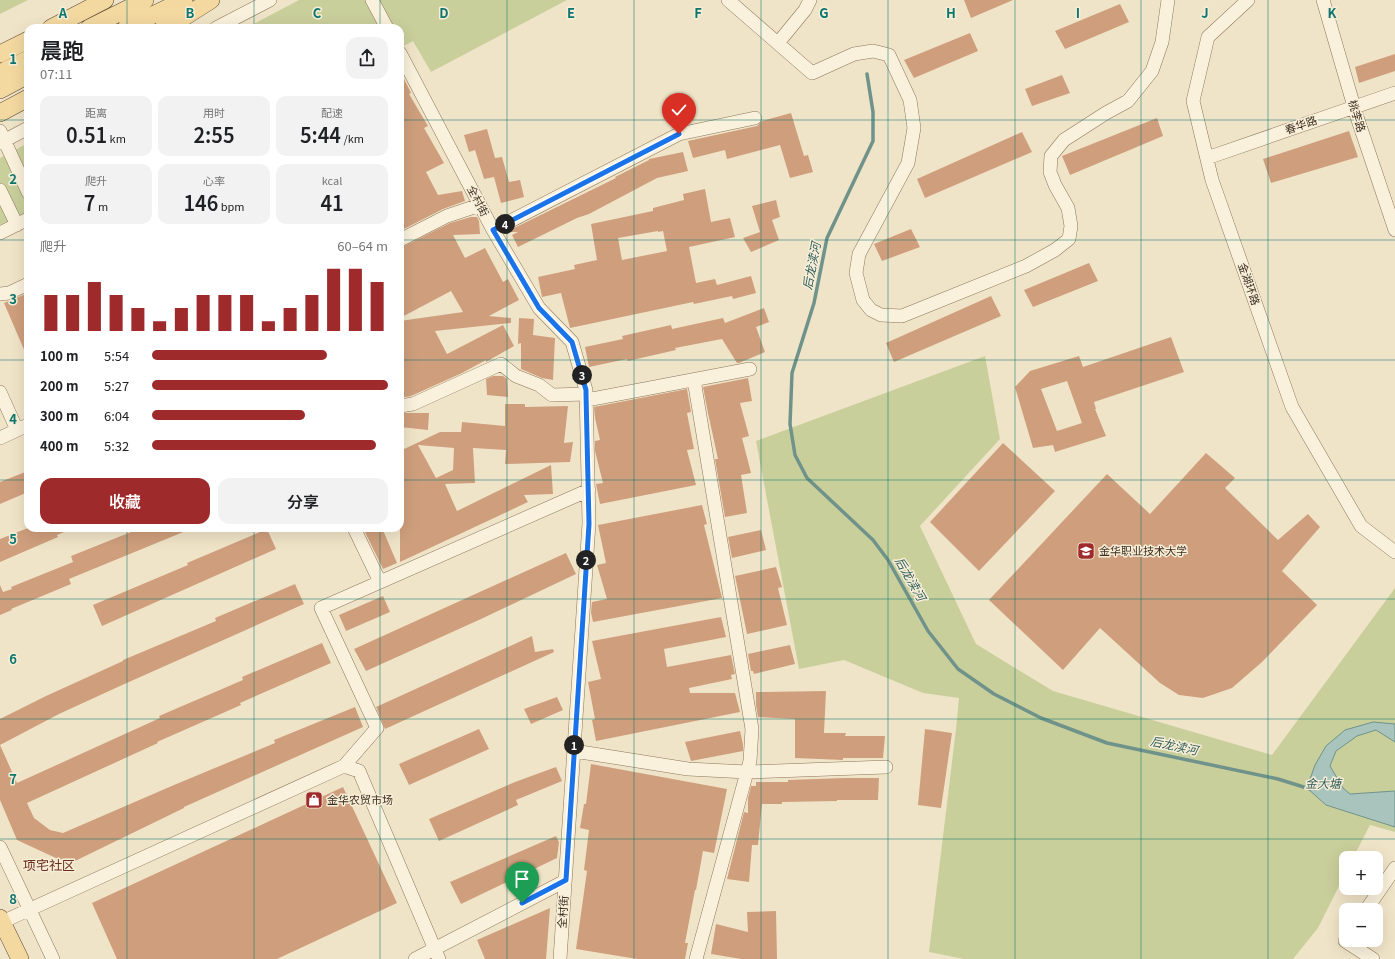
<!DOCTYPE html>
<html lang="zh">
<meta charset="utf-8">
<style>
body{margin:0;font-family:Georgia,"Noto Sans SC",serif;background:#f2f2f2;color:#202124;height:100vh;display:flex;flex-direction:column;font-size:15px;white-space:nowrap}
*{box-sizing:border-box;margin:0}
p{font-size:13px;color:#757577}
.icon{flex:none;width:22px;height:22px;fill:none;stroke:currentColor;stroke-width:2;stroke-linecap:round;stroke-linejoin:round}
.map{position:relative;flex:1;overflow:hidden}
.drawer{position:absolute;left:24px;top:24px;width:380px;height:508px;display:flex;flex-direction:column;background:#fff;border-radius:12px;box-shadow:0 4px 16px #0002}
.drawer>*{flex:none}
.tools{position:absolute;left:1339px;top:851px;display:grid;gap:8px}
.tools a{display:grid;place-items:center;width:44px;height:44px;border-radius:8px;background:#fff;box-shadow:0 4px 16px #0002;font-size:20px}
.pin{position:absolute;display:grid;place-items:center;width:34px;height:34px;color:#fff;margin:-41px -17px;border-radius:50% 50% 50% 0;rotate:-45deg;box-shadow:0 0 4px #0007}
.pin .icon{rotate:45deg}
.km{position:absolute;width:20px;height:20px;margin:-10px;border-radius:50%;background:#222;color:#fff;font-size:11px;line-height:20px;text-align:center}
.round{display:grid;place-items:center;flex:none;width:42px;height:42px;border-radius:12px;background:#f2f2f2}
.headline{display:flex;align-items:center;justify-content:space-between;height:68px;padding:0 16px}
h1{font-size:22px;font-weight:600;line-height:30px}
.metrics{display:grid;grid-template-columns:repeat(3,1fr);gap:6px;height:68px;padding:4px 16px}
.metrics div{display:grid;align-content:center;border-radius:10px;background:#f2f2f2;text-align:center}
.metrics b{font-size:20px;font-weight:600}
.metrics small{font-size:11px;font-weight:400}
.metrics p{font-size:11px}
.chart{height:112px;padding:8px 16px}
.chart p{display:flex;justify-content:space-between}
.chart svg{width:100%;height:72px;margin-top:4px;stroke:#9e2a2b;stroke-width:6}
.button{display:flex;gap:8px;margin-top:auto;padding:8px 16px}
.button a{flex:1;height:46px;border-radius:12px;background:#9e2a2b;color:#fff;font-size:16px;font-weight:600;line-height:46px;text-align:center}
.button a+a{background:#f2f2f2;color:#202124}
ul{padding:0 16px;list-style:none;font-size:13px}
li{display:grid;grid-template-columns:64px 48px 1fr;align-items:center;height:30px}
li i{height:10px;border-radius:5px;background:#9e2a2b}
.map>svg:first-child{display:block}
.green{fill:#c9cf9b}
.water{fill:#a9c4bc;stroke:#6f938a}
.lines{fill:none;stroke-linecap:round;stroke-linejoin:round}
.stream{stroke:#6f938a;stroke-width:3.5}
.building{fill:#cf9f7d;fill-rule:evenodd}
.minor-casing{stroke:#8d765c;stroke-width:14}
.major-casing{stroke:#5b4430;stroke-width:18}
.minor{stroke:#faf1dc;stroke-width:13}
.major{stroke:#f3d9a0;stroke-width:17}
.route-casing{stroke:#fff;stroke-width:8}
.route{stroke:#1a73e8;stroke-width:5}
.grid{fill:none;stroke:#0f766e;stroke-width:1;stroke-opacity:0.55}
.labels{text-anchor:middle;stroke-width:3;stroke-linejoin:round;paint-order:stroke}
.street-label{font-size:11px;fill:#3d2e20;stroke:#f7eed8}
.poi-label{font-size:11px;fill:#3d2e20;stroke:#f7eed8;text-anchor:start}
.water-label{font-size:12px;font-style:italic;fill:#2f5d5a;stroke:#f7eed8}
.quarter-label{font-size:13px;fill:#6b2e1e;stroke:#f7eed8}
.grid-label{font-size:13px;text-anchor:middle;font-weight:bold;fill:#0f766e;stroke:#f7eed8;stroke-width:3;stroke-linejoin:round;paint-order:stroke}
</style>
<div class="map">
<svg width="1395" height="959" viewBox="0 0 1395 959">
<rect width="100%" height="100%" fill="#f0e4c8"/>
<path class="green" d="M0,0H28L0,14Z
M299,0H567L431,72L413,41L400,48V28H246Z
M28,143V212L0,225V158Z
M985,356L1000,439L920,526L976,644L1053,691L1272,755L1395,588V832L1370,825L1353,858H1346V872L1318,928L1293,959H964L929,952L956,729L959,698L923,693L844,660L799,669L756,441Z"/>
<path class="water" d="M1373,722L1395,724V742L1376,730L1357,736L1336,751L1330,766L1343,788L1350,794L1395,791V827L1326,805L1307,788L1315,765L1326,746L1345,730Z"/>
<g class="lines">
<path class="stream" d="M867,74L873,112V141L827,238L814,303L792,373L790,424L795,455L807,478L873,540L888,560L928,631L958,669L994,694L1041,718L1107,743L1278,779L1310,789"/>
</g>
<path class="building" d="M964,0H1013L971,18Z
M1120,4L1129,22L1065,49L1055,31Z
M970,33L978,51L914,78L904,60Z
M1395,54V71L1359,83L1355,67Z
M400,71L411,93L409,94L428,126L424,128L444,163L426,172L438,195L462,191L465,201L443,209L400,231Z
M1062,75L1070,93L1032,106L1025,89Z
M791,113L804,156L808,155L813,172L790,178L780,145L727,159L725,150L693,158L688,141L757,126L762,121Z
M1157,118L1163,136L1070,175L1062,156Z
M487,129L495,158L502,157L509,182L520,180L524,197L501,203L494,177L484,179L475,150L469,152L464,135Z
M1349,131L1358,157L1271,183L1263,159Z
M1022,132L1032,152L925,198L917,179Z
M683,152L688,171L657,178L589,214L577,218L518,247L512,235L518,232H506L616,178L615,177L649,160V159Z
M705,189L711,222L730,218L735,237L689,247L696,283L715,279L717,285L751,276L756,293L733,299L732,296L694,304L693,302L570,328L561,293L542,297L538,277L575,269L574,265L597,260L591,224L653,211V208L684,200L683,194ZM658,231V232L663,231L667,251L622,260L618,238Z
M776,200L780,217L772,220L779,240L751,252L743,238L760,232L752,206Z
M471,217H477L479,221L480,234L453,235L465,258L485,248L503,282L508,279L519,300L489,316L511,318V323L435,331L447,354L503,325L514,346L486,362V360L462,373L411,396L400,398V321L463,312L451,291L400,318V248L450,223Z
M911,229L920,247L882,261L874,244Z
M1089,263L1098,281L1033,307L1024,290Z
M28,293V359L4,303Z
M991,296L1001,316L894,362L886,343Z
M764,308L769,322L756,327L765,352L739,363H737L722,339L675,348L676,350L628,361L627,359L589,367L585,347L623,339L622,336L671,325L672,329L723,318L725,323Z
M519,318L534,319L533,335L555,338L553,380L542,378L521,369V343L518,344Z
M1171,337L1184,372L1094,402L1096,409H1095L1106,436L1055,452L1053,445L1033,448L1015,387L1030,371L1079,356L1083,367ZM1067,381L1082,423L1057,431L1041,389Z
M493,376H503L507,379L508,397L487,395L486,379Z
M748,378L752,401L740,403L749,436L742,438L751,473L741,475L747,513L725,517L715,459H718L708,413L703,387Z
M687,389L691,412L687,413L694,449L687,450L696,485L600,504L596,484L603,483L595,451V441L600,440L595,418L594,407Z
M505,404H525V407L568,406L564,443L573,442L570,462L505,464L506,450L473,448L475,483L445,484L457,511L551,465L553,494L524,495L528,502L400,562V451L440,432H461L462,422L505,426ZM418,445L454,448L453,470L436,478Z
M405,413H429L428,430L400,427L401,414Z
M1003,443L1055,491L979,571L930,522Z
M1206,453L1235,478L1225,488L1278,540L1308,514L1320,527L1282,571L1317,605L1262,662L1232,688L1203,698L1179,695L1160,683L1100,628L1063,670L989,600L1107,474L1150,514Z
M28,471V492L0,504V482Z
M702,505L707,524L704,525L722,598L593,622L591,613L592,602L607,599L597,565L606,563L598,525Z
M28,528H74L57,535L58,537L0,562V539Z
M141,528H193L69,579L71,584L11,609L12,610L0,615V585L3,592L12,589L11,587L73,562L71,556Z
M363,528H382L397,563L383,569Z
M267,529L276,549L102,626L93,605L188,565L187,563Z
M761,530L766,550L732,558L728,537Z
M566,553L576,574L481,619L366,671L354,649Z
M776,567L782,587L778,588L787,625L747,634L735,576Z
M295,584L304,604L120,686L59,714L0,745L17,783L160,718L159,716L243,680L242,677L322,643L331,663L240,703L241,705L157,742L158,743L27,803L34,818L50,830L63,833L174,785L275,743L274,740L355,707L363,727L184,807V808L75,861L58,859L17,840L0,800V719L46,696L123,661V660L216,621L215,618Z
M383,596L390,612L346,631L339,615Z
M721,617L726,637L664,649L667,667L731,655L735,674L731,675L732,679L689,688L690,693H735L740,712L596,741L592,720L595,719L588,682L601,679L592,641Z
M532,636L535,652L553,649L554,652L385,729L376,707Z
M790,645L795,664L754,674L753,671H751L748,654Z
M826,691L824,733H846L845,736H885L883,758H843V760L795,758V719L758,717L756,705V692Z
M557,697L563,710L531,724L524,709Z
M479,729L489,749L409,785L399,764Z
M925,729L952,733L941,808L918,805Z
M740,731L743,744V751L691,761L685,742Z
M591,764L727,789L714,853L703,851L696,890H695L685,943H688L685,959H637L576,949L587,871L584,870L589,830L580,828L584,804H586Z
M556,767L562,781L516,800L518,805L439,841L429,819L515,782Z
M844,778H879L878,800H837V801L782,802V804H762L758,845H752L749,882L727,879L744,812L748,813V798L751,786H756V782H788V780Z
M343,787L397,903L277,959H117L92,903Z
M556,836L559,842L557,858L461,904L450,882Z
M550,908L546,959H485L477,940Z
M776,911L777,959H741L711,954L716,924L748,932L747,912Z"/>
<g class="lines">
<defs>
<path id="minor" d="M372,0L387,28
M728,0L812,73L854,54L873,51L889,55L910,100L914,128L908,163L859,254L856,273L863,300L871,310L881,315L902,316L1026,266L1055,250L1069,239L1071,226L1068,208L1055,185L1050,172L1051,156L1064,140L1106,113L1128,101L1152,71L1162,42L1168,0
M1248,0L1208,37L1193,101L1212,180L1292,407L1361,526L1395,552
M1323,0L1357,117L1395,230
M216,28L270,0
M778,43L805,10L810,0
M400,53L493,230L539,308L572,342L586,390L589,523L560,959
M0,131L28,192
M0,143L28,128
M1207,158L1395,93
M0,190L17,225
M493,230L679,134L755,118
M0,233L28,219
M400,240L447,216L480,205
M0,294L9,293L28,284
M694,380L752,729L750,761L696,959
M0,392L17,430
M587,400L750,369
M400,406L413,404L501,364L516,376L539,385L552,395L586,394
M0,438L28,425
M354,528L380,582
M574,751L688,769L747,772L886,767
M344,766L377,728L321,608L589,490
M0,847L53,959
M1366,910L1395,868
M2,922L344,766L359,771L439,959
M1346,940L1345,941L1373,959
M415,959L565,881"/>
<path id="major" d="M51,28L105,0
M89,28L145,0
M126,28L184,0
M163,28L178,21L211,0
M0,54L28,40
M0,73L28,59
M0,90L28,75
M0,113L28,98
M0,918L20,959"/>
</defs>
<use href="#minor" class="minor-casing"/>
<use href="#major" class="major-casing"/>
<use href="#minor" class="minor"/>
<use href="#major" class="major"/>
</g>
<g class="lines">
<defs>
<path id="route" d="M522,903L566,880L589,524L586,394V390L572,342L539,308L493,230L679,134"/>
</defs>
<use href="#route" class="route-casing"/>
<use href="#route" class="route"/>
</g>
<path class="grid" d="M127,0V28M254,0V28M380,0V28M507,0V959M634,0V959M761,0V959M888,0V959M1015,0V959M1141,0V959M1268,0V959M0,120H28M400,120H1395M0,240H28M400,240H1395M0,360H28M400,360H1395M0,480H28M400,480H1395M127,528V959M254,528V959M380,528V959M0,599H1395M0,719H1395M0,839H1395"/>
<defs>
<symbol id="university-square" viewBox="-11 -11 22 22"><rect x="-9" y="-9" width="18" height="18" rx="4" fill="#9e2a2b" stroke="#f7eed8"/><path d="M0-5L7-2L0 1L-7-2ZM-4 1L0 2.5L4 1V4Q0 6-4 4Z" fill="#fff"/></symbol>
<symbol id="shop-square" viewBox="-11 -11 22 22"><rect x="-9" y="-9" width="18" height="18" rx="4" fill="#9e2a2b" stroke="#f7eed8"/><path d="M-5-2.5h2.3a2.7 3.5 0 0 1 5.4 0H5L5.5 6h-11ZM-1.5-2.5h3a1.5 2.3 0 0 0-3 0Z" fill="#fff"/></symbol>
</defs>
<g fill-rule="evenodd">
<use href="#university-square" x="1076" y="541" width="20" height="20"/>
<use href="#shop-square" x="304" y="790" width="20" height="20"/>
</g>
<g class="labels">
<g class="street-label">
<text transform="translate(1357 116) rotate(73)" y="4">桃李路</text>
<text transform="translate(1301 125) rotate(-19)" y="4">春华路</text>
<text transform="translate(478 201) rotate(62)" y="4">全村街</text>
<text transform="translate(1249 284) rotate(71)" y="4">金湖环路</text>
<text transform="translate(563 912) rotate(-86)" y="4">全村街</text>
</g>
<g class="poi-label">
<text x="1099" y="555">金华职业技术大学</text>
<text x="327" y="804">金华农贸市场</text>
</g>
<g class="water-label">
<text transform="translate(812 266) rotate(-79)" y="4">后龙渎河</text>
<text transform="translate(910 579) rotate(60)" y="4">后龙渎河</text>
<text transform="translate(1174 746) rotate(12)" y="4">后龙渎河</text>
<text x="1323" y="788">金大塘</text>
</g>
<g class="quarter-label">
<text x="49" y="870">项宅社区</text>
</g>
</g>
<g class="grid-label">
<text x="63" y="18">A</text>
<text x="190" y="18">B</text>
<text x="317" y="18">C</text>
<text x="444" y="18">D</text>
<text x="571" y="18">E</text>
<text x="698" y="18">F</text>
<text x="824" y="18">G</text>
<text x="951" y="18">H</text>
<text x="1078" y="18">I</text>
<text x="1205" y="18">J</text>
<text x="1332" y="18">K</text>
<text x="13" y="64">1</text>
<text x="13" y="184">2</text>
<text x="13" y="304">3</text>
<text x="13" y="424">4</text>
<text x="13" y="544">5</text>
<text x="13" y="664">6</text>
<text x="13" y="784">7</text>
<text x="13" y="904">8</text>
</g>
</svg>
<div class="tools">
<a>+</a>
<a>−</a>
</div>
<div class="pin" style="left:522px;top:903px;background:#1e9e55"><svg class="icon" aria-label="arrive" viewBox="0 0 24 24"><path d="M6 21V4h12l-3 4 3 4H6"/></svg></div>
<div class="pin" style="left:679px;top:134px;background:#d93025"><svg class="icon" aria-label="check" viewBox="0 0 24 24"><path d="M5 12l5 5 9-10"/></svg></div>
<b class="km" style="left:574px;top:745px">1</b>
<b class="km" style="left:586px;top:560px">2</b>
<b class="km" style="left:582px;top:375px">3</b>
<b class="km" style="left:505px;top:224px">4</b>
<section class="drawer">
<div class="headline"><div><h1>晨跑</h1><p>07:11</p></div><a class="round"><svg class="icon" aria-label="share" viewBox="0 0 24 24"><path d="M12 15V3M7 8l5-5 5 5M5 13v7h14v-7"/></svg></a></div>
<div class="metrics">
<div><p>距离</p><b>0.51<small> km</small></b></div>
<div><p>用时</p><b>2:55</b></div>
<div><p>配速</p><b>5:44<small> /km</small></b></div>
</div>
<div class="metrics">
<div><p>爬升</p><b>7<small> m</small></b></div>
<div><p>心率</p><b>146<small> bpm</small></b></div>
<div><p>kcal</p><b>41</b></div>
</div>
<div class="chart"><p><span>爬升</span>60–64 m</p>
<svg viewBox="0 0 160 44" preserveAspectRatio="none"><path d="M5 44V22M15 44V22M25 44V14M35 44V22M45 44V30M55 44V38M65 44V30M75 44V22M85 44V22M95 44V22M105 44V38M115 44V30M125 44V22M135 44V6M145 44V6M155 44V14"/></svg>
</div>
<ul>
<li><b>100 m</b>5:54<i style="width:74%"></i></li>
<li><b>200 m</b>5:27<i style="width:100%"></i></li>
<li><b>300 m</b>6:04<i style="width:65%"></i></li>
<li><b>400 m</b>5:32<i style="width:95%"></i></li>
</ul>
<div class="button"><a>收藏</a><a>分享</a></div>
</section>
</div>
